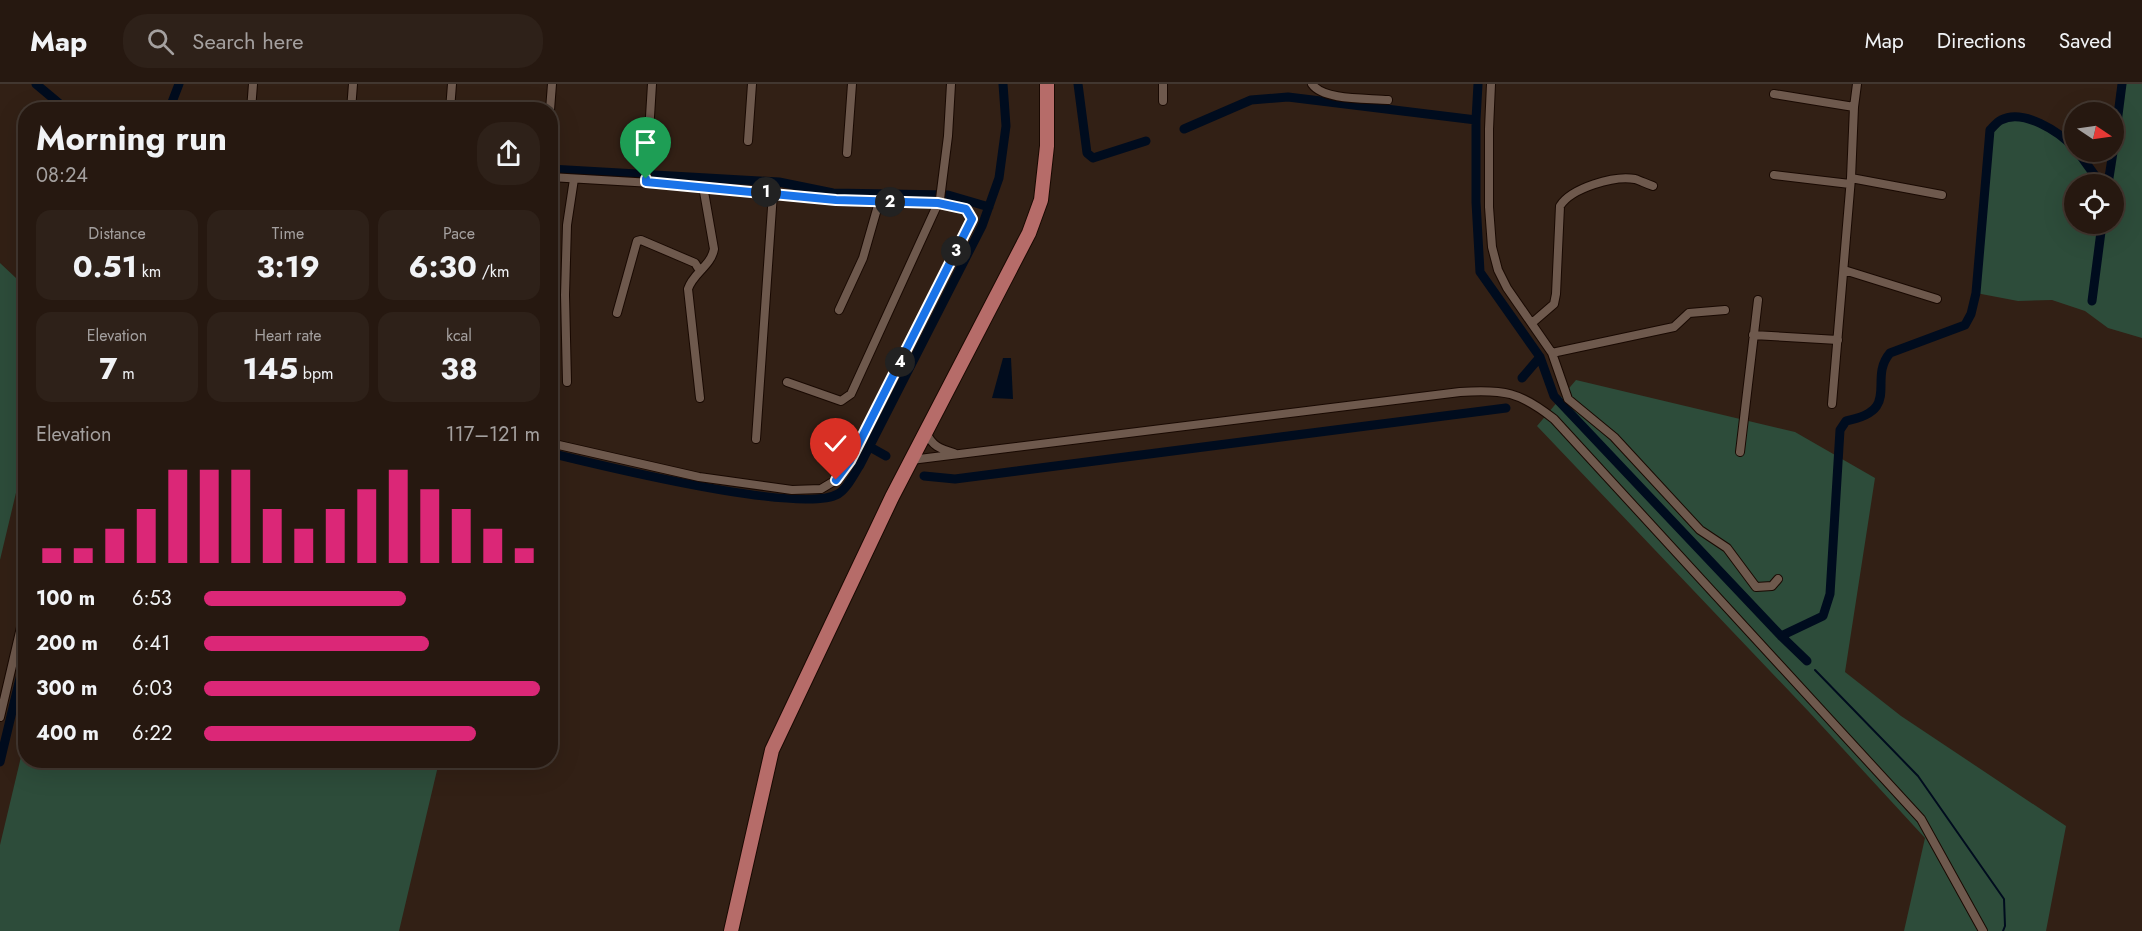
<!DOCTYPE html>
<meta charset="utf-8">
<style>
body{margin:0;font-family:Jost,sans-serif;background:#2e2119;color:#f1f3f6;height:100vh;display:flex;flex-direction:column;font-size:22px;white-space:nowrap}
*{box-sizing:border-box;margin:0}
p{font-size:20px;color:#a4a09f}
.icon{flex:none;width:33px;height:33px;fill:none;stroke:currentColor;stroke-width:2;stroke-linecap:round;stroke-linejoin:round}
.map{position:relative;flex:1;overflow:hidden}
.sheet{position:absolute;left:18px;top:18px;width:540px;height:666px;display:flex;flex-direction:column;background:#261810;border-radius:24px;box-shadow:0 6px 24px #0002,0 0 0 2px #423730}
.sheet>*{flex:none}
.needle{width:39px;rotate:103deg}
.tools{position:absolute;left:2064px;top:18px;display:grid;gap:12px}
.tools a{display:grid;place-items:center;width:60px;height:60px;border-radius:50%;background:#261810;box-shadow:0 6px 24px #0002,0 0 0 2px #423730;font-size:30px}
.pin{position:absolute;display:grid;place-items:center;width:51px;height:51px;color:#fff;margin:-62px -26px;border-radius:50% 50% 50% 0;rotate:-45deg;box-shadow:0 0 6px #0007}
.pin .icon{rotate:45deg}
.km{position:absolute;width:30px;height:30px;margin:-15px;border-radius:50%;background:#222;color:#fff;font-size:16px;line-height:30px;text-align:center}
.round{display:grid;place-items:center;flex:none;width:63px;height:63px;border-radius:24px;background:#2e2119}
.summary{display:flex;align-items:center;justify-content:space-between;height:102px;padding:0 18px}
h1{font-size:33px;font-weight:700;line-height:45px}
.metrics{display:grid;grid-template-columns:repeat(3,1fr);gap:9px;height:102px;padding:6px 18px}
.metrics div{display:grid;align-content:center;border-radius:15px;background:#2e2119;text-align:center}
.metrics b{font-size:30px;font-weight:700}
.metrics small{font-size:16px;font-weight:400}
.metrics p{font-size:16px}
.chart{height:168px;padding:12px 18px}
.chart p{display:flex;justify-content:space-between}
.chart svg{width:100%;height:108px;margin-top:6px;stroke:#db2777;stroke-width:6}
ul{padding:0 18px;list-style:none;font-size:20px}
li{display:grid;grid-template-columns:96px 72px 1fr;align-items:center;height:45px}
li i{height:15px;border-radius:8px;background:#db2777}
header{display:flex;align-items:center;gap:36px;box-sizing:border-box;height:84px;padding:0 30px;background:#261810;border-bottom:2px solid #423730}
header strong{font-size:28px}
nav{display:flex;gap:33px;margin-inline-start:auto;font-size:21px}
.search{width:420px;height:54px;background:#2e2119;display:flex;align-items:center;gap:15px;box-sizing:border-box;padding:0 21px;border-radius:24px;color:#a4a09f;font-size:22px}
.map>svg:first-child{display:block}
.green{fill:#2d4c3a}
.water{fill:#000c1e}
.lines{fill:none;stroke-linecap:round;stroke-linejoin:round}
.stream{stroke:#000c1e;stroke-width:2}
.canal{stroke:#000c1e;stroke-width:9}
.street-casing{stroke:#190902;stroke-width:10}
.primary-casing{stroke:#190902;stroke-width:16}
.street{stroke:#6e594d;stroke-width:8}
.primary{stroke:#b66c69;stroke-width:14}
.route-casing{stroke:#fff;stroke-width:12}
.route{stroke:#1a73e8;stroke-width:8}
</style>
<header>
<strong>Map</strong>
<div class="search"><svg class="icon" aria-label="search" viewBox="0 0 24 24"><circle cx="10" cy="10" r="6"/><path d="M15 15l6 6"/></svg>Search here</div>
<nav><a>Map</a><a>Directions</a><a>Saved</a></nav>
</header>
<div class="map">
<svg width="2142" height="847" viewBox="0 0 2142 847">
<rect width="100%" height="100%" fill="#322015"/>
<path class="green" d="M2122,0H2142V254L2108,244L2085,227L2052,216L2018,217L1976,209L1990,46C1993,43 1997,38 2001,36C2023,24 2060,48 2074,64V68H2078L2081,71L2101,100H2074V140H2114V100H2108Z
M0,179L16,194L25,210V371L0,476Z
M1576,296L1795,348L1875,394L1845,588L1901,632L2066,742L2046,847H1904L1925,754L1810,629L1537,342Z
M25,656L26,676H183L215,683L222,676H413L438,682L399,847H0V761Z"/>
<path class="water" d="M1003,274H1011L1013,315L992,314Z"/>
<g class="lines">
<path class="stream" d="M1815,586L1918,692L2004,815L2005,842L2003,847"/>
<path class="canal" d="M36,0L67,26
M1078,0L1087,69L1093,74L1146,57
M1478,0L1476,36V118L1480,188L1540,273L1554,312L1781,552L1807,577
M169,26L179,0
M1184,45L1251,16L1288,13L1476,36
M2114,62L2122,0
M2078,68L2101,100
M550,85L779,98L833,109L948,111L989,123
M2108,100L2113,68
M2092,217L2102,140
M1522,294L1540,273
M870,363L886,372
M550,369C599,381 802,431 838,410C847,405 854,390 860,381L982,142L999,94L1006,42L1003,0
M924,392L955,395L1506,324
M1781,552L1823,532L1830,510L1840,346L1846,337C1903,326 1867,296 1890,269L1965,241L1971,230L1976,209L1990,46C1993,43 1997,38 2001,36C2023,24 2060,48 2074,64
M0,678L26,569"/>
<defs>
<path id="street" d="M1312,0C1324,17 1368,14 1388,16
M1491,0L1489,45V123L1492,163L1498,186L1507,204L1552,269L1568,315L1614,353L1700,446L1727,464L1756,503L1772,502L1778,495
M1774,10L1854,23
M1163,17V0
M251,26L253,0
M351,26L353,0
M450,26L452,0
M550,26L552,0
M748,57L752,0
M847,69L852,0
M1774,91L1850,100
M550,93L703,102L836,116L938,119L966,125L972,135L851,377L836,396L821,405L792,406L699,393L550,359
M1851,94L1942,111
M646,98L652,0
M1844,186L1937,215
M839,226L863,174L879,118
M617,229L637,157L641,156L695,179L700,187
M1532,239L1554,220L1556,210L1560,122C1571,104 1615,91 1635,95C1641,97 1647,100 1653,102
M1753,251L1838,256
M1552,269L1674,243L1689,229L1725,226
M567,298L565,211L567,141L574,95
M787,298L841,317L851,310L940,115L948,52L951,0
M700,314L688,205C693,189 711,182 714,165L703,102
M1832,320L1851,94L1854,23L1857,0
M926,348C932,362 940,365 954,369
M756,355L773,109
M1740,368L1758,216
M911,376L1460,308C1504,305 1520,308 1554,335L1921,735L1983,847
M0,633L26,522"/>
<path id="primary" d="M731,847L772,666L892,413L1029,149L1041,116L1047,62V0"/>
</defs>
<use href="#street" class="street-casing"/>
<use href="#primary" class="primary-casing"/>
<use href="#street" class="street"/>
<use href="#primary" class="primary"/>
</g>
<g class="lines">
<defs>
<path id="route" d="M646,95V98L836,116L938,119L966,125L972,135L850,377L836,396"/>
</defs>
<use href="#route" class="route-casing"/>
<use href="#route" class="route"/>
</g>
</svg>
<div class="tools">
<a><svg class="needle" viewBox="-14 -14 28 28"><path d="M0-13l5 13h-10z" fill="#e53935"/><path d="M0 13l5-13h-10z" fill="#a4a09f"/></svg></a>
<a><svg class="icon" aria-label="locate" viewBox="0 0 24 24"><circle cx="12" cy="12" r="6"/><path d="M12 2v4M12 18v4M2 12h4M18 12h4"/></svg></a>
</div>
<div class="pin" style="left:646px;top:95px;background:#1e9e55"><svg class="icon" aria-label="arrive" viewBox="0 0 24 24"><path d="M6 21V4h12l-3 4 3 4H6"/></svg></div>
<div class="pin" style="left:836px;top:396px;background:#d93025"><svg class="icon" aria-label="check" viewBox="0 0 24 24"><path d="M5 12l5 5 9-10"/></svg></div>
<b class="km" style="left:766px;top:108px">1</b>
<b class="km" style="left:890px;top:118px">2</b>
<b class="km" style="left:956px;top:167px">3</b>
<b class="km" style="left:900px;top:278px">4</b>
<section class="sheet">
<div class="summary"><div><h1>Morning run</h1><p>08:24</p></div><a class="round"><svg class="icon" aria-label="share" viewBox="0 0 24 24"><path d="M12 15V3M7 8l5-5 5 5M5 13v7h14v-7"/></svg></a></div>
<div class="metrics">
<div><p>Distance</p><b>0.51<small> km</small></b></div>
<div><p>Time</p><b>3:19</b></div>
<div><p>Pace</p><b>6:30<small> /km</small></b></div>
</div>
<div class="metrics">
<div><p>Elevation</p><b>7<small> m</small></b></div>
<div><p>Heart rate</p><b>145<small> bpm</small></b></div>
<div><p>kcal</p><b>38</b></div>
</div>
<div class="chart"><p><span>Elevation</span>117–121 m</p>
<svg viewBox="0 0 160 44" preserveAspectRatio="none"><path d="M5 44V38M15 44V38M25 44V30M35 44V22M45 44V6M55 44V6M65 44V6M75 44V22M85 44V30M95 44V22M105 44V14M115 44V6M125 44V14M135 44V22M145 44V30M155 44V38"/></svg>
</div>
<ul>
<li><b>100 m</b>6:53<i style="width:60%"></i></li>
<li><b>200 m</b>6:41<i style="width:67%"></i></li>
<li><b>300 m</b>6:03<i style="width:100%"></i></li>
<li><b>400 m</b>6:22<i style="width:81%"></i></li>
</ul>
</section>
</div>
